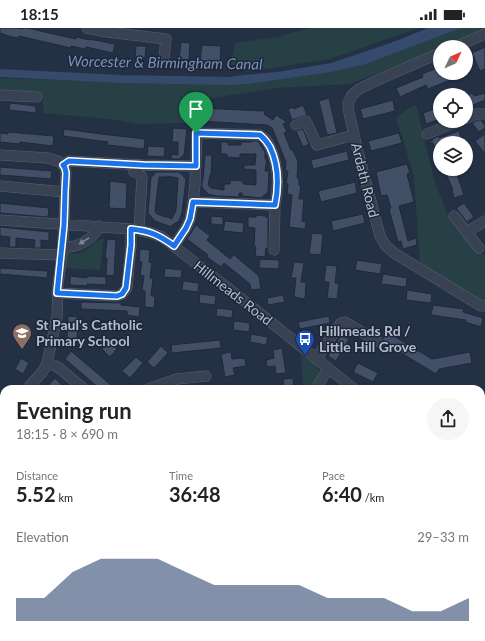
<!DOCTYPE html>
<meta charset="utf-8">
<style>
body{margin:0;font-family:Lato,sans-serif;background:#f6f6f6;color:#222;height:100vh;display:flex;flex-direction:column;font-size:15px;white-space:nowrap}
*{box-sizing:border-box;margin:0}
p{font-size:13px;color:#767676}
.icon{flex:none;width:22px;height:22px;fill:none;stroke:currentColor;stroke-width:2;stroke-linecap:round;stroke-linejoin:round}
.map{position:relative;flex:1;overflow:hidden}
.panel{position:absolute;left:0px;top:357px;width:485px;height:256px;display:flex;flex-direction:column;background:#fff;border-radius:12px 12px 0 0;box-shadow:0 1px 3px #0004}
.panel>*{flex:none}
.needle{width:26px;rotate:46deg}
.controls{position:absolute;left:433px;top:12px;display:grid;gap:8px}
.controls a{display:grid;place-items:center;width:40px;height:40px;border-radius:50%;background:#fff;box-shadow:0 1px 3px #0004;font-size:20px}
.pin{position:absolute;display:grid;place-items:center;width:34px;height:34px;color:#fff;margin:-41px -17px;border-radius:50% 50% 50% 0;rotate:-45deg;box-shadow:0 0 4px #0007}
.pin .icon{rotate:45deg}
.round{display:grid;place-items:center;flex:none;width:42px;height:42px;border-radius:21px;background:#f6f6f6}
.head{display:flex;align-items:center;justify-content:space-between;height:68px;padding:0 16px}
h1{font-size:22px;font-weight:700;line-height:30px}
.stats{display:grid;grid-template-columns:repeat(3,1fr);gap:6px;height:68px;padding:4px 16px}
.stats div{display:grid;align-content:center}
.stats b{font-size:20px;font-weight:700}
.stats small{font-size:11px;font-weight:400}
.stats p{font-size:11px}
.chart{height:112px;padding:8px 16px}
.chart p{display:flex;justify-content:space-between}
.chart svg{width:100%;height:72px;margin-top:4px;fill:#506285;opacity:.7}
.status{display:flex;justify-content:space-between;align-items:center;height:28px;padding:0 20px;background:#fff;direction:ltr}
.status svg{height:11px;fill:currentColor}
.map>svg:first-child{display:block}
.green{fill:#264045}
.water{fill:#364a6c}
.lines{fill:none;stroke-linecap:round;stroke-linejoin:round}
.canal{stroke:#364a6c;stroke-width:8}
.building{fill:#424f66;stroke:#1f293b;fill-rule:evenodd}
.minor-casing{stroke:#566071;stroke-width:11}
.minor{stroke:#384253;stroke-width:10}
.oneway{fill:#7d8696}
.route-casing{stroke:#fff;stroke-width:8}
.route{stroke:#1a73e8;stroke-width:5}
.labels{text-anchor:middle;stroke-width:3;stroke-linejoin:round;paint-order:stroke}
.street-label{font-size:14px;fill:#b5bdcd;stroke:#1d2739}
.poi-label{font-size:14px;font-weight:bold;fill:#b5bdcd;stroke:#1d2739;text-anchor:start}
.water-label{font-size:15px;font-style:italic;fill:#7a91b7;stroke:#1d2739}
</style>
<div class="status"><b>18:15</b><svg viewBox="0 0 49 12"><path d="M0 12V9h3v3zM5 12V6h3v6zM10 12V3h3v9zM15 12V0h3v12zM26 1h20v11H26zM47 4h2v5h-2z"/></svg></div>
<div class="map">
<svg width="485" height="613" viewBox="0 0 485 613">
<rect width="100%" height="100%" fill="#243044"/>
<path class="green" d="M310,0H419L330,31L246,44L231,36L235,15L277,9Z
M461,0H485V3L445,19H440V21L350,56L277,60L205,71L187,95L136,96L118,92L44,85L42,65L0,62V50L112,54L248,56L332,44L366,36Z
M416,77L434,152L450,193L472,219L485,227V274L482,275L420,237L414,148L396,90L411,79Z
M104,210L100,242L66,240L67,228L68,225L77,226L85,223L95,214Z
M301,327C308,332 323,339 319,350C317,354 313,358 311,361H303Z
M12,609H46L50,613H4Z"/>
<path class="water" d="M428,0H461L366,36L332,44L248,56H235L233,48L277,44L331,35L396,13Z"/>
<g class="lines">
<path class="canal" d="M0,45L121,51L231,53L244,52"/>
</g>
<path class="building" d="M0,0H16L23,1V0H27L76,11V9L89,12V11L115,16L113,25L86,19L85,21L71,18V20L19,8L18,10L12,9L0,5Z
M181,14L190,15L189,32L179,31Z
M202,17L221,18L220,34L200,33Z
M136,18H146L145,30L135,29Z
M485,19V41L480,43L472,25Z
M440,39V45H468L428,61L426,57L400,69L396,60L423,49L422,46Z
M472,65L474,68L485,65V72L468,79L466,75V68Z
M329,70L337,105L327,107L319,73Z
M393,72L395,83L363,91L360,81Z
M10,75L36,78V85L9,82Z
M303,77L307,87L292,92L288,81L294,79V81Z
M440,79V91L426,96L423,85Z
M199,80L265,83L264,86L273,92L276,87L287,94L283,96L287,104L284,105L291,122H293L298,134L297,150L299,151V157H301L299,171H304L302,193L306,194L305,201L289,199L292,167L287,166L288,156L286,155L288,143H285L286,134L272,100L267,97L198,93Z
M478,92H481L485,98V100L479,104L472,95Z
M173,100L187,101L184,127L179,131H171L172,126L178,127V114H172Z
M64,101L101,106L145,111L144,121L107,117L108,114L63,108Z
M303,101L309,116L303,119L296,103Z
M459,103L462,113L456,115H440V118L435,120L433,115H427L433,112L432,111L439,108V110Z
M8,104L54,108L53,118L20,114V116L0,114V105L8,106Z
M399,105L402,115L371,123L368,113Z
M485,106V126L475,113Z
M252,113H258L259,115L265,124V131H267L265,143H269L268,164L261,170L242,168V165H239V169L216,168L208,166L202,159V152H203L205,127H212L211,147H210L208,157L211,160L224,162V156H230V152L243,153V156L256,157V142L244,141V137H255L256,126H240V130L227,129V126H221V114H228V117H241V114H252Z
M148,118L165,119L164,129L147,128Z
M347,123L349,132L313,141L311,132Z
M407,136L410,145L407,146L414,174L399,178L408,213L416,210L417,217L403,221L401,213L398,214L389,181L391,180L387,167L381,168L376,144Z
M0,139L52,143L51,151L0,147Z
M444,141H455L464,167L454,170L452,162H453Z
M155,144H179L186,151L182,185L179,193L169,199V198L155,193L148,185L151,149L155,146H154ZM167,148L178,150L176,182L172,191L165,188V189L157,186L155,183L159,149H167Z
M110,153L127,155L126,181L109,180Z
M355,154L357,165L321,174L318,163Z
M0,175L49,180L48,189L0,185Z
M464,175L474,189L467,194L456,180Z
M363,186L365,195L333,203L331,193Z
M256,187L265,188L268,191V220H266L265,229L255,228L256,219L254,218L255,200L248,199V189H256Z
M211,188L223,189V197L211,196Z
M225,193L244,195L243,205L223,203Z
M196,197L210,208L207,212L230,231L234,227L259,248L261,261L251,262L250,256L224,235L221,239L207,229L208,227L187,211Z
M0,199L49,204V213L41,212V220H34L35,212L16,210V219H9L10,209L0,208Z
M312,205L323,206L321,227L309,226Z
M107,211L116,212L114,248L106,247L107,230H105Z
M140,221L150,222L149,234L152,235L150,250H153L151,268H155L154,280L145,279V263L142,262L144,248L140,247L142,234L139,233Z
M260,231L279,232V241L259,240Z
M357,232L382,236L380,246L355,242Z
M294,234L304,235L301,254H306L305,271L294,269L296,250H291Z
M326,237L337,238L335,255H339L337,271L327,270L329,254H324Z
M0,240L48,243L47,250L0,246Z
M165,240L182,242L181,250L164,249Z
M383,246L407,250L406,259L381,256Z
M70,248L87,250V248L106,249V257L87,256V258L70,257Z
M183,253L199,255L198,264L182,262Z
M407,262L432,266L431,275L406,272Z
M200,266L216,268L215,277L199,275Z
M283,267L285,274L268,277L267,270Z
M81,274L121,275V277L140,279L139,289L127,287V283L81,281Z
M433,277L464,281L463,284L483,290L481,299L465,294L466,292L431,287Z
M217,280L233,282L232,290L216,288Z
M68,288L78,289L77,312L67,311Z
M329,288L330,295L300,301L298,294Z
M234,293L250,295L249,304L233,302Z
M387,304L432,331L470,324L472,335L439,341L436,346L383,314V310Z
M251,306L268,309L266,317L250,314Z
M341,307L349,311L336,333L328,328Z
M220,312L221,320L172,325L171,317Z
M108,313L117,321L110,329L102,321Z
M161,318L168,325L154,340L147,334Z
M282,320L286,345L276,346L275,338L267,339L266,332L274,330L273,322Z
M71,323L111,357L108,361H100L65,331Z
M231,324L232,331L245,330L246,338L233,340L235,347L225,349L221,326Z
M136,329L143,335L130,350L122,343Z
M21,330L29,335L23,346L15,341Z
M358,335L378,345L373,354L353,344Z
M55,350L62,357L59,361H45Z
M293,350L294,361H284L283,351Z"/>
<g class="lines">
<defs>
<path id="minor" d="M87,0L107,4L166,11L164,29
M455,19L485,6
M440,25L382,50L359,61L352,67L348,75L349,85L358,124L380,208L386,218L394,225L481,278H485
M0,67L37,69
M466,90L477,86H485
M296,97L306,93L317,117L354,107
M427,106L459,93
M0,127L48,130L60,134L65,140L66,145L65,164L64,197L62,227L58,256L57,289L47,335L58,339L84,361
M63,137L69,133L143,137L196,138
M134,144L139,146L142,149L139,202
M0,158L65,164
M454,188L479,220
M0,192L131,201L151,205L162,209L232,263L354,361
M467,204L485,193
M174,218L186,200L190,191L193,174L195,156L197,105L260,107C266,111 267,113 270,119C279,138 279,157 275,177L193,174
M63,219C67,219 72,219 75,218C85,215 96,207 99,198
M274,222L275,177
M0,225L62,227
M57,265L117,268L122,266L127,260L131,217V201
M316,331L341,295L345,294L377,313
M27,361L43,343L47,335
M148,361L177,351L206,348
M316,361L328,340
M0,388L4,384
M481,398L485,397
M481,517H485
M481,557L485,559
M137,609L140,613
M340,609L341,613
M209,613L223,609"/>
</defs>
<use href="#minor" class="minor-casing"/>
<use href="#minor" class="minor"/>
</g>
<defs><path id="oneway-solid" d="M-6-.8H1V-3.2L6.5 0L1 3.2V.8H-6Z"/></defs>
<use class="oneway" href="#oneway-solid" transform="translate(84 213) rotate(148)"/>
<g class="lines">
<defs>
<path id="route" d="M196,105L260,107C265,111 267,114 270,119C279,138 279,157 275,177L193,174L190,191L186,200L174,218C159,207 150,203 131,201V217L126,260L122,266L117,268L57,265L64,197L65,164L66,145L65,140L63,137L69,133L143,137L196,138Z"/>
</defs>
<use href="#route" class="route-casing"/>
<use href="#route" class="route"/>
</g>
<defs>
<symbol id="school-pin" viewBox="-11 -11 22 30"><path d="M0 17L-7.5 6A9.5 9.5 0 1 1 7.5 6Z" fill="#8d6e63" stroke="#1d2739"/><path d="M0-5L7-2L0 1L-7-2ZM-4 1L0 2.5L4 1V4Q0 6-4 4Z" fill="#fff"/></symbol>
<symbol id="bus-pin" viewBox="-11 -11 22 30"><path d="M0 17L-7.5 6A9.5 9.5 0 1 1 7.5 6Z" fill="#1a4fb4" stroke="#1d2739"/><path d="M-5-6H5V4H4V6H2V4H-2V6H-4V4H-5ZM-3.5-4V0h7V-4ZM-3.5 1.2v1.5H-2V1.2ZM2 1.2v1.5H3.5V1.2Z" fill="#fff"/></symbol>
</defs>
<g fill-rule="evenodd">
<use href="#school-pin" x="11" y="294" width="22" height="30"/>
<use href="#bus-pin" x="294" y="300" width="22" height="30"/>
</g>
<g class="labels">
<g class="street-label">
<text transform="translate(365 152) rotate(76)" y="5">Ardath Road</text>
<text transform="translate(233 265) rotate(38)" y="5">Hillmeads Road</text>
</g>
<g class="poi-label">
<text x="36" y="302">St Paul's Catholic<tspan x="36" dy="16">Primary School</tspan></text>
<text x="319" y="308">Hillmeads Rd /<tspan x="319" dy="16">Little Hill Grove</tspan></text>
</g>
<g class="water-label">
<text transform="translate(165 35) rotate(1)" y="5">Worcester &amp; Birmingham Canal</text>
</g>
</g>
</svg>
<div class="controls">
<a><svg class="needle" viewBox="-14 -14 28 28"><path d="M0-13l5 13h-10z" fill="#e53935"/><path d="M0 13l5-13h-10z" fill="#767676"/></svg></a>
<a><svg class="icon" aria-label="locate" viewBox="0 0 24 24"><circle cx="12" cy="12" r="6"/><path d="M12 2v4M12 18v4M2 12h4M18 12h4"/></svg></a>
<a><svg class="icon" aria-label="layers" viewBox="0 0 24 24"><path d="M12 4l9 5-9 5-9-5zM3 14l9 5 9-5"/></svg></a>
</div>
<div class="pin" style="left:196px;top:105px;background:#1e9e55"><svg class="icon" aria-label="arrive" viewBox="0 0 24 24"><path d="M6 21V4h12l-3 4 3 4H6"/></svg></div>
<section class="panel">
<div class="head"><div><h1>Evening run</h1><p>18:15 · 8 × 690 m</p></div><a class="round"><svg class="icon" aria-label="share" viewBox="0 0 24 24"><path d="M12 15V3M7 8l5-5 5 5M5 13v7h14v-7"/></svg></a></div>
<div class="stats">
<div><p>Distance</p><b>5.52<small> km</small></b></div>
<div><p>Time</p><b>36:48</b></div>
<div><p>Pace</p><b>6:40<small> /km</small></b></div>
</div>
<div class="chart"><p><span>Elevation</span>29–33 m</p>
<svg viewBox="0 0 160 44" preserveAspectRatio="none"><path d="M0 44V30L10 30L20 14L30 6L40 6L50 6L60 14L70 22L80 22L90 22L100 22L110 30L120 30L130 30L140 38L150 38L160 30V44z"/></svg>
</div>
</section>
</div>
